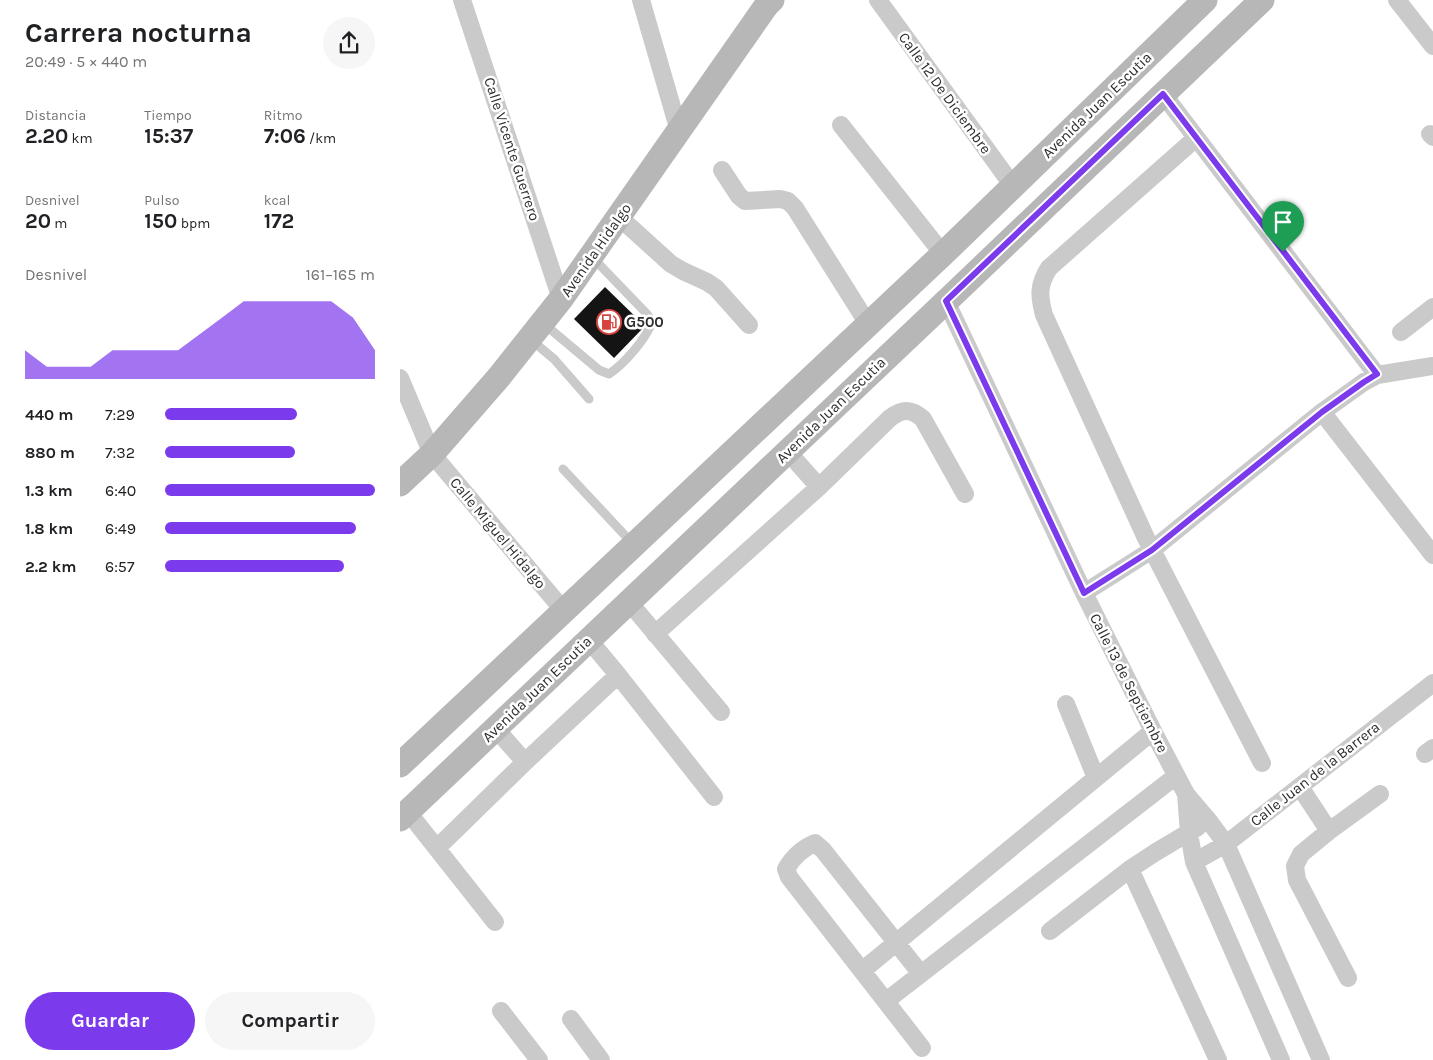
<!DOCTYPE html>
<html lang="es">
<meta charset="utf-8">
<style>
body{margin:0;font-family:Karla,sans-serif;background:#f6f6f6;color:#202124;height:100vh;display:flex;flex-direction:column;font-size:19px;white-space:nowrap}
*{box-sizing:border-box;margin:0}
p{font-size:16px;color:#757577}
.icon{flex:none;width:28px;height:28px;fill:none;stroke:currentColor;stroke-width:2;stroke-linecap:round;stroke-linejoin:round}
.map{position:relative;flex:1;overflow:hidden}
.sheet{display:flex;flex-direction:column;background:#fff;width:400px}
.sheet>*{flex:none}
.pin{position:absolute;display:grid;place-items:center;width:42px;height:42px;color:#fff;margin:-51px -21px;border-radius:50% 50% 50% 0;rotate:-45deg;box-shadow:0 0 5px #0007}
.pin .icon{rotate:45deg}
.round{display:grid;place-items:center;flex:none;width:52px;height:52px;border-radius:26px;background:#f6f6f6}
.summary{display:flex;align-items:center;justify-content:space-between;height:85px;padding:0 25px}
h1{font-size:28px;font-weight:700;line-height:38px}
.figures{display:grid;grid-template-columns:repeat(3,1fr);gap:8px;height:85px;padding:5px 25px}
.figures div{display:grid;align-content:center}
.figures b{font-size:21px;font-weight:700}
.figures small{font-size:14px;font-weight:400}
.figures p{font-size:14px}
.chart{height:140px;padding:10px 25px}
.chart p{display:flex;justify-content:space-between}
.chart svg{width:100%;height:90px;margin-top:5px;fill:#7c3aed;opacity:.7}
.primary-button{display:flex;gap:10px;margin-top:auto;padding:10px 25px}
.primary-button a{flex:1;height:58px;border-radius:30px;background:#7c3aed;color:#fff;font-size:20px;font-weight:700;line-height:58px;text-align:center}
.primary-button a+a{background:#f6f6f6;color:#202124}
ul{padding:0 25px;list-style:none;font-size:16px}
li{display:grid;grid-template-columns:80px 60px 1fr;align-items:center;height:38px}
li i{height:12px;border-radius:6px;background:#7c3aed}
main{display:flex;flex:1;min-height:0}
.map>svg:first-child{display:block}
.building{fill:#141414}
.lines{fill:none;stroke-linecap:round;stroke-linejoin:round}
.service{stroke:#cacaca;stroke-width:9}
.minor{stroke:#cacaca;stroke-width:18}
.secondary{stroke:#b7b7b7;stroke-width:25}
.route-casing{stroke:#fff;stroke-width:10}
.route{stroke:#7c3aed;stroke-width:6}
.labels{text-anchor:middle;stroke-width:5;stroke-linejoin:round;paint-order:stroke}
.street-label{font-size:15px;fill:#2d2d2d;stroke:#fff}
.poi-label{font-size:15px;font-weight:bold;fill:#2d2d2d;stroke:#fff;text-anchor:start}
</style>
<main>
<section class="sheet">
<div class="summary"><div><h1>Carrera nocturna</h1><p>20:49 · 5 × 440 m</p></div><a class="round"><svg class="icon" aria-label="share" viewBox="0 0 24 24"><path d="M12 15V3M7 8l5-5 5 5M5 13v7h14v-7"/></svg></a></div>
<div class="figures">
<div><p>Distancia</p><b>2.20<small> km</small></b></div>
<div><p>Tiempo</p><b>15:37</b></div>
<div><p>Ritmo</p><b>7:06<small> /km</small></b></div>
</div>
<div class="figures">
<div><p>Desnivel</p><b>20<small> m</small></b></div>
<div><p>Pulso</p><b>150<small> bpm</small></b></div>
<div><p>kcal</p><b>172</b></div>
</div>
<div class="chart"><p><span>Desnivel</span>161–165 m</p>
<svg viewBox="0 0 160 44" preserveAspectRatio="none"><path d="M0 44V30L10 38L20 38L30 38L40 30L50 30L60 30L70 30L80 22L90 14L100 6L110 6L120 6L130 6L140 6L150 14L160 30V44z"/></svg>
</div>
<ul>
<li><b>440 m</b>7:29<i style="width:63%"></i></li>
<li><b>880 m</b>7:32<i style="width:62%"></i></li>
<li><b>1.3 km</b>6:40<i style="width:100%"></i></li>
<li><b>1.8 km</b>6:49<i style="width:91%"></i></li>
<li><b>2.2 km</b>6:57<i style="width:85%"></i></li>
</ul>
<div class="primary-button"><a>Guardar</a><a>Compartir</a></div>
</section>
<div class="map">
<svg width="1033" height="1060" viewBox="0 0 1033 1060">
<rect width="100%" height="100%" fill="#fff"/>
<path class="building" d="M205,287L245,326L214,358L174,319Z"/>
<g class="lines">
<path class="service" d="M143,323L199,370L209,374C224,364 246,339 252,322L247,314L192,257
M130,339L154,359L189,399
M163,469L233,544"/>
<path class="minor" d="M62,0L161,299
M241,0L279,131
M478,0L613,186
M997,0L1033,46
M763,94L977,375
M441,125L543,254
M1030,134L1033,137
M796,138L649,268C638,285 639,296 644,315L746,538L862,763
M322,170L339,196L345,201L380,199L388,201L395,208L468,324
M219,217L271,264L283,271L307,282L316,288L349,325
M546,301L684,593L753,731L786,794L809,821L826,844L921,1060
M1001,332L1033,307
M0,378L32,454L164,611
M922,412L1033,555
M388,452L419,487
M684,593L752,550L922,412L964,382L977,375L1033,366
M229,602L321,712
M255,634L419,487L490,418C502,409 511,408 523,419L565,494
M189,640L218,675
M666,704L696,778
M96,729L125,762
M1025,754L1033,748
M900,787L929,831
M786,794L789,833L794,862L881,1060
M8,812L95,922
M37,848L125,762L218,675L314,797
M794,862L826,844L1033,683
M730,869L818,1060
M650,931L730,869L756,852L798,827
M463,970L753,731
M521,974L423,850L415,843C403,848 393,857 386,869L389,877L522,1048
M948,978L897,880L895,866L901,854L929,831L980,794
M486,1001L776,776
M101,1011L139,1060
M171,1019L201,1060"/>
<path class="secondary" d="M0,484L32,454L99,377L161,299L366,6L372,0
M0,765L543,254L805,0
M0,819L556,292L862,0"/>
</g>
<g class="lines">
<defs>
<path id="route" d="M763,94L977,374L964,382L922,412L752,550L684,593L546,301Z"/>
</defs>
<use href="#route" class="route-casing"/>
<use href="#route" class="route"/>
</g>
<defs>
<symbol id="fuel-ring" viewBox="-11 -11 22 22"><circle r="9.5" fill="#fff" stroke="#d6443d" stroke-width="1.5"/><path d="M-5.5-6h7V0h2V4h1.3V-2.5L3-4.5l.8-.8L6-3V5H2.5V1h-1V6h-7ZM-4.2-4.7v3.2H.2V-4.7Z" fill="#d6443d"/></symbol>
</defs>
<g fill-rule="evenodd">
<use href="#fuel-ring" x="195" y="308" width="28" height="28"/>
</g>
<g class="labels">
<g class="street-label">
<text transform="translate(545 93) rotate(54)" y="5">Calle 12 De Diciembre</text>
<text transform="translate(697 105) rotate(-44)" y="5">Avenida Juan Escutia</text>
<text transform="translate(112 149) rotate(72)" y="5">Calle Vicente Guerrero</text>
<text transform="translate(196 250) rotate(-55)" y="5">Avenida Hidalgo</text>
<text transform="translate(431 410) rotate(-44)" y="5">Avenida Juan Escutia</text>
<text transform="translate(98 533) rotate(50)" y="5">Calle Miguel Hidalgo</text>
<text transform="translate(729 683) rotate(63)" y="5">Calle 13 de Septiembre</text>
<text transform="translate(137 689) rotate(-44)" y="5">Avenida Juan Escutia</text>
<text transform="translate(915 774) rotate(-38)" y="5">Calle Juan de la Barrera</text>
</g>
<g class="poi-label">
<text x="226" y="327">G500</text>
</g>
</g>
</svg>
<div class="pin" style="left:883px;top:252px;background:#1e9e55"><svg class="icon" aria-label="arrive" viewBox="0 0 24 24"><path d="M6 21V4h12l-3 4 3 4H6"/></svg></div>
</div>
</main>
